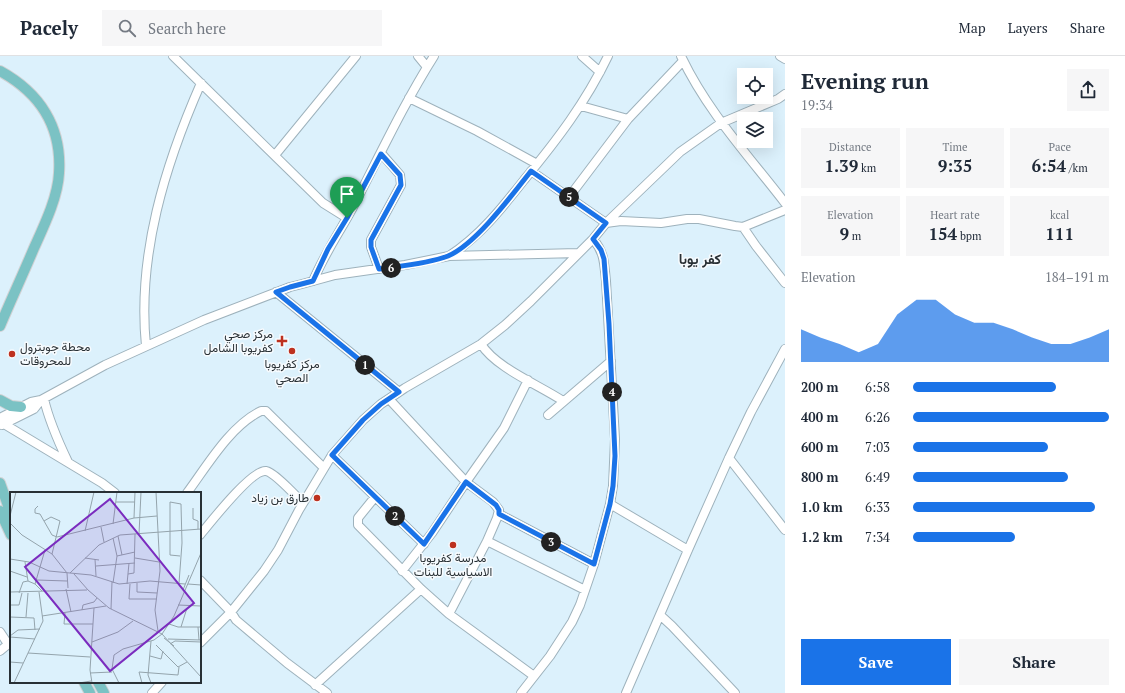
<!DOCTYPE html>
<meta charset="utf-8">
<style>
body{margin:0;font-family:"PT Serif",Vazirmatn,serif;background:#f6f6f7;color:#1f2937;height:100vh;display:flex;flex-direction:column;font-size:15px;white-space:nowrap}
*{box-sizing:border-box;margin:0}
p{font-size:13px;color:#747a83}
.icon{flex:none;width:22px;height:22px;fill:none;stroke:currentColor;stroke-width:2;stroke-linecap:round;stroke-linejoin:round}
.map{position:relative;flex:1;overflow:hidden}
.side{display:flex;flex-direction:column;background:#fff;width:340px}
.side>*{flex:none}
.fabs{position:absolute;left:737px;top:12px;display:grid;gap:8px}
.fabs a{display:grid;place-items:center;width:36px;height:36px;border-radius:0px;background:#fff;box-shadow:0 4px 16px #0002;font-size:20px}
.pin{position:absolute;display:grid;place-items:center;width:34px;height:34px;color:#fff;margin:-41px -17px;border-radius:50% 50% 50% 0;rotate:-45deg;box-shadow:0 0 4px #0007}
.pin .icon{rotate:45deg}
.km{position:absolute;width:20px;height:20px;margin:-10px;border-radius:50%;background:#222;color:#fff;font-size:11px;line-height:20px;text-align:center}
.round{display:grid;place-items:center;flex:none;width:42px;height:42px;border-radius:0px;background:#f6f6f7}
.summary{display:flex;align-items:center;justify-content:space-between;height:68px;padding:0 16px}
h1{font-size:22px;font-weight:700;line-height:30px}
.figures{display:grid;grid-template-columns:repeat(3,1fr);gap:6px;height:68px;padding:4px 16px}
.figures div{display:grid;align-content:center;border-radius:0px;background:#f6f6f7;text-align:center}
.figures b{font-size:17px;font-weight:700}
.figures small{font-size:11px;font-weight:400}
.figures p{font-size:11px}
.chart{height:112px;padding:8px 16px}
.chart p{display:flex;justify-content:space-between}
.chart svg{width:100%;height:72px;margin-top:4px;fill:#1a73e8;opacity:.7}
.primary-button{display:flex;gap:8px;margin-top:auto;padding:8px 16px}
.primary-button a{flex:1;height:46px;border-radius:0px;background:#1a73e8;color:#fff;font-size:16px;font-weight:700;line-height:46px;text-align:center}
.primary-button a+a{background:#f6f6f7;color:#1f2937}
ul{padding:0 16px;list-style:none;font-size:13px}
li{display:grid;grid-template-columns:64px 48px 1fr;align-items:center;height:30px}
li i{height:10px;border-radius:5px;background:#1a73e8}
header{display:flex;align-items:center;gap:24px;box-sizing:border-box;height:56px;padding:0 20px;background:#fff;border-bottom:1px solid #e0e1e3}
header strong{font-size:19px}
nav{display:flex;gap:22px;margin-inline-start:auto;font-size:14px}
.search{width:280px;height:36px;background:#f6f6f7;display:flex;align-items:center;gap:10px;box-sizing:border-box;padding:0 14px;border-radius:0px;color:#747a83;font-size:15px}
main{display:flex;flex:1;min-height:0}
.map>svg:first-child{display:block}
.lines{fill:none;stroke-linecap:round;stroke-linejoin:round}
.minor-casing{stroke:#9eb2bc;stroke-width:10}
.major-casing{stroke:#d0d1d3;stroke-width:12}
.minor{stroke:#fff;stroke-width:8}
.major{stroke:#7bc2c4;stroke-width:10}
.route-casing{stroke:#fff;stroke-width:8}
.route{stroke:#1a73e8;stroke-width:5}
.poi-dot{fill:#bd311f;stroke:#f7fbfe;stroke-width:1.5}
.labels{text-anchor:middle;stroke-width:3;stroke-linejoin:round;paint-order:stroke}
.poi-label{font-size:12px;fill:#283035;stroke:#f7fbfe;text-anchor:end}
.quarter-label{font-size:14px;font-weight:bold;fill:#283035;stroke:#f7fbfe}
.inset-road{fill:none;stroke:#94a4ac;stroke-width:1}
.view{fill:#7b2cbf;fill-opacity:0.15;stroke:#7b2cbf;stroke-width:2}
.inset-edge{fill:none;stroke:#283035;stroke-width:2}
</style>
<header>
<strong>Pacely</strong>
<div class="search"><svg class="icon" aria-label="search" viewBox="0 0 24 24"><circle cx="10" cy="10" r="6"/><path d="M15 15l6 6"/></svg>Search here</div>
<nav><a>Map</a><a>Layers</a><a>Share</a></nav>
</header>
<main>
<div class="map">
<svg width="785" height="637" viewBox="0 0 785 637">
<rect width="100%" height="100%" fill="#dcf1fc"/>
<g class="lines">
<defs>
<path id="minor" d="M173,0L323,147L347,162
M418,0L427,11
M582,0L600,16
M681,0C707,55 748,99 785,147
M780,0L785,3
M409,42L477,75L537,108
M581,50L628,63
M275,99L356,0
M531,115L606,167L621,165L661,167L687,163H699L735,170L743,171L785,154
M569,141L628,63L683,5
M743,171L756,190L785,227
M449,200C480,180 502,152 524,124C557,84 586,46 608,0
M379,213L371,191V184L401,129L400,119L381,97
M313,225C324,199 339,177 352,153C379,101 403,49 434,0
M276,236L399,336
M481,288C496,312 539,329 563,345
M146,290C137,199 165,109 201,27
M44,343C49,365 58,385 68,406
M389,343L466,426L493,446L499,454L497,462L487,485L449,558
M548,359L611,305
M0,362L31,346L41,344L105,309L204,264L290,231L302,228L335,219L405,209L449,200L578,197
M4,368L102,427L115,437
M2,369L34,353L41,344
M332,399L424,488
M729,402L785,474
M187,437C207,410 230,370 261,355H266L269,358L324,412
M375,441L358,462V469L421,533L449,558L534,620
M610,448L688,494
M499,458L594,508
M200,479C210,467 252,413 266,415C274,416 296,440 303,447
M487,485L585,534
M402,515L432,477L466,426L504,372L528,324
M200,524L231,556L236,564L287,607L327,637
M660,559L672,570L735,637
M0,576L8,588
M200,587L231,556L264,515L278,494L299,454L332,399L363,364L381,348L405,332L481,288L505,269L531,245L593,183L606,167L680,96L721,67L778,43L785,38
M0,595L11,586
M315,629L421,533
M152,637L162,626
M521,637L550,600L572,566L580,549L594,508L610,448L613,430L615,383L606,225C604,208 605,197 593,183
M626,637L688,494L729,402L751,356L785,293"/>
<path id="major" d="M0,15C40,37 62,71 59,117C58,141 44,170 34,192C23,218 11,244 0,270
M0,344L11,350L21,351
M0,427L11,458
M0,455L11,479
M84,626L90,637
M98,626L104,637"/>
</defs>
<use href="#minor" class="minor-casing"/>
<use href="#major" class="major-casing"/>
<use href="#minor" class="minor"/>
<use href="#major" class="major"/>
</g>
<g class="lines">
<defs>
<path id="route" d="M381,98L400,119L401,129L371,184V191L379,213C400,210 428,208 448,200C476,188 512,139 531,115L606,167L593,183L601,194L604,203L609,268L615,400L613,430L610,448L594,508L499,458V454L496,449L466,426L424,488L332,399L363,364L381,348L399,336L276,236L290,231L313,225L328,193L347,162Z"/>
</defs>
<use href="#route" class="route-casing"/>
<use href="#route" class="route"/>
</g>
<g class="poi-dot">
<path d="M280 279h4v4h4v4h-4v4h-4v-4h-4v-4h4z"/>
<circle cx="292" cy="295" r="4"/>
<circle cx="12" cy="298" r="4"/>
<circle cx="317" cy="442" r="4"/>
<circle cx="453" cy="489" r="4"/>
</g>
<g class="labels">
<g class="poi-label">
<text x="273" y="282">مركز صحي<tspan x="273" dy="14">كفريوبا الشامل</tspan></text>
<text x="20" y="295" text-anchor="start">محطة جوبترول<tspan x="20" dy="14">للمحروقات</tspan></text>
<text x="292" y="312" text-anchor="middle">مركز كفريوبا<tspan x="292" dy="14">الصحي</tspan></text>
<text x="309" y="446">طارق بن زياد</text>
<text x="453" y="506" text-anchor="middle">مدرسة كفريوبا<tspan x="453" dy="14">الاسياسية للبنات</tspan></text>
</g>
<g class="quarter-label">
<text x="700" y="208">كفر يوبا</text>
</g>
</g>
<g transform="translate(10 436)">
<rect width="191" height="191" fill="#dcf1fc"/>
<path class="inset-road" d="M146,0L150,79L145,118L148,139M106,10H125M28,14L25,17V21L30,22L42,43L47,45L124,26L147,24M183,16V27L188,29V37M0,24L6,0M124,26L125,0M34,29L41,25L50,29L42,62M0,31L12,43L42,62L57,81L58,96M103,32L107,0M91,35L94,50M75,39L84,0M129,42L131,0M108,44L112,63M103,46L107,64L103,91M107,64L125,60M75,66L89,68M125,66L149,70M0,67L19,70L39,79L81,83L109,92L140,89L175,92M85,67L86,84M15,70L18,89M86,74L125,71M0,79L17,85M60,81L89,53L110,43L191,37M64,82L78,98L99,116L152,142L191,185M118,82L124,81L125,42M27,88L57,89M127,91V100L147,101M169,91L172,51L171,12L160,10V63L170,64M25,92L35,58M117,92L119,71M120,92L119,107H147M178,92L191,93M56,97L61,120M173,98L179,83M0,100L77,98M9,101L13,90L18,89L25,92L32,99M0,113H9L12,101M168,113L191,114M101,117L102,90M72,118L73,113L84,110L87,106M55,121L54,132H83M32,124L96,114M0,125L24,126L25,138M16,125L18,101M159,132L168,135H191M171,135L177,116M188,135L189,148M0,144L8,138L30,137M0,145L25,147M154,146L164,154M158,147L191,148M141,149L138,183L141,191M82,150L108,140L123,129M160,152L165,149L191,150M146,153L168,175L177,170M18,161L80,165M140,164L151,167L153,159M0,170L13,171M80,181L102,180M4,191L33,129L29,100M69,191L81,189M82,191L80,178L84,116M109,191L102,177L104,163L113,157L144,148L152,142L164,124L191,61M132,191L129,180L168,183L169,175"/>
<path class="view" d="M100,7L184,111L100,179L15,75Z"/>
<rect width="191" height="191" class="inset-edge"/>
</g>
</svg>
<div class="fabs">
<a><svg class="icon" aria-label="locate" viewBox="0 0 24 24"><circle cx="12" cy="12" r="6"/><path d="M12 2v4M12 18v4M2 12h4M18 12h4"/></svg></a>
<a><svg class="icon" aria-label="layers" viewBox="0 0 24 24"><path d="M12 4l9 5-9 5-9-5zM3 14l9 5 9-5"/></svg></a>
</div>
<div class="pin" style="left:347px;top:162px;background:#1e9e55"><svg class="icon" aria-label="arrive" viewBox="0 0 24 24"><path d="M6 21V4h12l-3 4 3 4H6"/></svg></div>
<b class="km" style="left:365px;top:309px">1</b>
<b class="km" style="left:395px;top:460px">2</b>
<b class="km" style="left:551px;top:486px">3</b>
<b class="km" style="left:612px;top:336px">4</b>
<b class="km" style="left:569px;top:141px">5</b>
<b class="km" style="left:391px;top:212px">6</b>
</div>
<section class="side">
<div class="summary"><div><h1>Evening run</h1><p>19:34</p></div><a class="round"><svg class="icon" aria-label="share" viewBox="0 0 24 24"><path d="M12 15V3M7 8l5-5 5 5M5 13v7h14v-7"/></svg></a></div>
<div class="figures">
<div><p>Distance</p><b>1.39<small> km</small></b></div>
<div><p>Time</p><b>9:35</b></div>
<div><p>Pace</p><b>6:54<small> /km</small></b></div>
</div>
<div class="figures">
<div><p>Elevation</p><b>9<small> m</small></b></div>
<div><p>Heart rate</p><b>154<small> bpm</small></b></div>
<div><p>kcal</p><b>111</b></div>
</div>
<div class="chart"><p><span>Elevation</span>184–191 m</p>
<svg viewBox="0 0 160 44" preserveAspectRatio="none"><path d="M0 44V24L10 29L20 33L30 38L40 33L50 15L60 6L70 6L80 15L90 20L100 20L110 24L120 29L130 33L140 33L150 29L160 24V44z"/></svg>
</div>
<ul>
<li><b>200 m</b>6:58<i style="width:73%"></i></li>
<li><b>400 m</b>6:26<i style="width:100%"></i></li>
<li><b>600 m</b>7:03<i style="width:69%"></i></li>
<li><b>800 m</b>6:49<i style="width:79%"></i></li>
<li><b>1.0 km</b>6:33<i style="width:93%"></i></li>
<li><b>1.2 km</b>7:34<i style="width:52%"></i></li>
</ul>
<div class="primary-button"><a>Save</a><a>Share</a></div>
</section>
</main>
